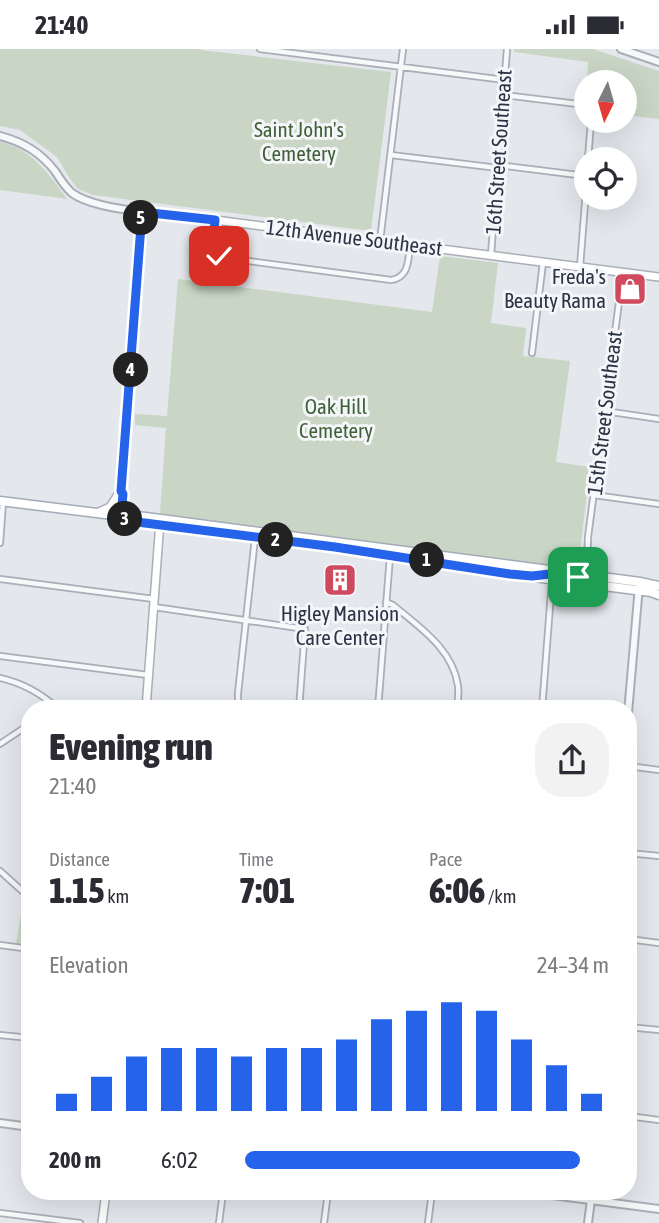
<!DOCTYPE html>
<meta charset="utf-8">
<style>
body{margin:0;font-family:"Asap Condensed",sans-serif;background:#f2f2f3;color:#2b2b33;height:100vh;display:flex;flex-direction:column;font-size:26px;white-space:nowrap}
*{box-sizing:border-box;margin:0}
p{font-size:23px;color:#7c7c81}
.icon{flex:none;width:38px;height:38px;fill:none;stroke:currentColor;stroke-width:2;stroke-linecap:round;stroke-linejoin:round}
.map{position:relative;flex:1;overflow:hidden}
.sheet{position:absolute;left:21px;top:651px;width:616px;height:500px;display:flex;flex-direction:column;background:#fff;border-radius:28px;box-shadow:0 7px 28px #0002}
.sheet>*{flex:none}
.needle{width:46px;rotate:185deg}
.fabs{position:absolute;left:574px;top:21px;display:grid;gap:14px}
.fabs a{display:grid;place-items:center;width:63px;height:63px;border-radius:50%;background:#fff;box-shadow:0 7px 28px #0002;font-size:35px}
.pin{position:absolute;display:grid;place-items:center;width:60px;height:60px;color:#fff;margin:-30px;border-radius:14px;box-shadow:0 4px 10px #0006}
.km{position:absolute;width:35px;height:35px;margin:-18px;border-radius:50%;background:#222;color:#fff;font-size:19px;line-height:35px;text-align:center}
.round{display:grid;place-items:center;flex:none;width:74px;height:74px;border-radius:28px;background:#f2f2f3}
.summary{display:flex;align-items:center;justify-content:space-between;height:119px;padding:0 28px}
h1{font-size:38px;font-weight:800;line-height:52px}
.metrics{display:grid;grid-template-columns:repeat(3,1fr);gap:10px;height:119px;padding:7px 28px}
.metrics div{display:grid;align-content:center}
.metrics b{font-size:35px;font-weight:800}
.metrics small{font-size:19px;font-weight:400}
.metrics p{font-size:19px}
.chart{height:196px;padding:14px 28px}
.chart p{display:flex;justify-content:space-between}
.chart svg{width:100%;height:126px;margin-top:7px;stroke:#2563eb;stroke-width:6}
ul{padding:0 28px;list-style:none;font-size:23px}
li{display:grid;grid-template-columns:112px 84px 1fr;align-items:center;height:52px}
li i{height:18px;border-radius:9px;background:#2563eb}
.status{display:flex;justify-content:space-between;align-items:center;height:49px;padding:0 35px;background:#fff;direction:ltr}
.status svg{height:19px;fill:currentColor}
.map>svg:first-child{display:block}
.green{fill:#c9d6c5}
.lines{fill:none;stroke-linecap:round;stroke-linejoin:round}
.minor-casing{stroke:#a9aeb7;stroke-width:8}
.tertiary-casing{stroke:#a9aeb7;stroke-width:10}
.secondary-casing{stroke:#a9aeb7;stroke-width:10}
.primary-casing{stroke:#a3abb8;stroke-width:11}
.minor{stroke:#f7f8fa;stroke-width:4.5}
.tertiary{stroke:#f7f8fa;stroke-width:6}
.secondary{stroke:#fff;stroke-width:7}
.primary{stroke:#fff;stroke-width:8}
.route-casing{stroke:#fff;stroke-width:14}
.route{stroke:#2563eb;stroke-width:9}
.labels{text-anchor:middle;stroke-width:6;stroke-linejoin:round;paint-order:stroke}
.park-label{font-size:21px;fill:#406138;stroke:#f4f6f9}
.street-label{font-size:21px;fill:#2b3445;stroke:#f4f6f9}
.poi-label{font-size:21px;fill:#2b3445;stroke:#f4f6f9;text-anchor:end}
</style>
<div class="status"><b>21:40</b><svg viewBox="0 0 49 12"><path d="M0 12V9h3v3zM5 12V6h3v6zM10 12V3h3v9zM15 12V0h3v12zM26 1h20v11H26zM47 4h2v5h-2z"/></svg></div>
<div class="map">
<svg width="659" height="1174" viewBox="0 0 659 1174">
<rect width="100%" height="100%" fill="#e4e7ec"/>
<path class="green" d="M0,0H201V1L391,23L371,182L93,146L78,140L70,130L57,108L20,81L0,77Z
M514,0H593L659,22V70L625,66V33H587L588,13L514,3Z
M0,93C32,100 49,125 67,150L0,141Z
M440,207L498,214L491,274L526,279L523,307L570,312L556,413L590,418L578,520L575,521L227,476L160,464L166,379L135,376V365L167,367L178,230L432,263Z
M24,847L30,853V897L16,895Z"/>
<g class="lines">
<defs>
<path id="minor" d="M260,0L505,31
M504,46L586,56
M391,106L498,119
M588,110L591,72
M498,116L586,127
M215,171C213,186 206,203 226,209L391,231C409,228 408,212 410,197
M380,192L403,0
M491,206L507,0
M580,218L586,141
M532,304L543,213
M605,362L659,370
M594,446L659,455
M0,494L3,453
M578,525L586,506
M587,526L588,488L623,223
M0,530L154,550
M386,553L393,556C419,578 453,600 458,637C459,645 458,652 457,660
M154,558L305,580L299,660
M0,607L148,626
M0,629C22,634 41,644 58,660
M238,660V644L255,489
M378,660L390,507
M542,660L552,531
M0,695L30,675
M628,717L659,721
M628,804L659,807
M0,822L30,849
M628,890L659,894
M0,896L30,900
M628,978L659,981
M0,986L30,989
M628,1067L659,1071
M0,1164L80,1174
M219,1174L223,1143
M324,1174L328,1143
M428,1174L432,1143"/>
<path id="tertiary" d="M621,0L659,13
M0,87C23,93 40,103 55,122C60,130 65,138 72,144C88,156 122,160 142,163
M628,664L639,537
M0,1074L30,1078
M529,1143L659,1160
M588,1174L592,1143"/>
<path id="secondary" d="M97,464L110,458L121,441
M121,467L123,445L121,441L142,163L215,171L659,228
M146,660L160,472
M102,1174L106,1143"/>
<path id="primary" d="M0,452L121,467L129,466L161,470L640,533L659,537
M121,467L129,472L324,497
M368,503L510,525L651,543L659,546"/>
</defs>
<use href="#minor" class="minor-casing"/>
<use href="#tertiary" class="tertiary-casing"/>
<use href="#secondary" class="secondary-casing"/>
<use href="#primary" class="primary-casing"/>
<use href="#minor" class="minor"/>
<use href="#tertiary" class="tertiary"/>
<use href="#secondary" class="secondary"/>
<use href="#primary" class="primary"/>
</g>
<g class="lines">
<defs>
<path id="route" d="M219,207C209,197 214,184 215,171L142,163L121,442L123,445L121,467L129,472L335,498L510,525L532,527L550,525L578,528"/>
</defs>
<use href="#route" class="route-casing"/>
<use href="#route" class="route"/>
</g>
<defs>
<symbol id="shop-square" viewBox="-11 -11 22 22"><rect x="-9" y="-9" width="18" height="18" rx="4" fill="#d04a5d" stroke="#f4f6f9"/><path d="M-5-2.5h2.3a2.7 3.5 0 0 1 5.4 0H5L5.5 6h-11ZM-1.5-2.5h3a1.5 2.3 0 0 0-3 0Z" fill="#fff"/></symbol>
<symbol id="building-square" viewBox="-11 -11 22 22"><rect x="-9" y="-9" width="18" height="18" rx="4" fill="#d04a5d" stroke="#f4f6f9"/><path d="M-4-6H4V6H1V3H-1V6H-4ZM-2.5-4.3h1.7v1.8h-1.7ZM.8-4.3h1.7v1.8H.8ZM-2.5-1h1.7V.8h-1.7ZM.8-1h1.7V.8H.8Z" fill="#fff"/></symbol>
</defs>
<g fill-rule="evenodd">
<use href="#shop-square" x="611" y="221" width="38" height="38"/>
<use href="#building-square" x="321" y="512" width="38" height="38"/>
</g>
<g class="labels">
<g class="park-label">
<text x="299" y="88">Saint John's<tspan x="299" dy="24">Cemetery</tspan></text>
<text x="336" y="365">Oak Hill<tspan x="336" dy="24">Cemetery</tspan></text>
</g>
<g class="street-label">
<text transform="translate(499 103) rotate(-86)" y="7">16th Street Southeast</text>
<text transform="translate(354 189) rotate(7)" y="7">12th Avenue Southeast</text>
<text transform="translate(605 364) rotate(-83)" y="7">15th Street Southeast</text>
</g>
<g class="poi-label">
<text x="606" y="235">Freda's<tspan x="606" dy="24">Beauty Rama</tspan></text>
<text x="340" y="572" text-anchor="middle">Higley Mansion<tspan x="340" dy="24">Care Center</tspan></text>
</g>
</g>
</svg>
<div class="fabs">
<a><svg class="needle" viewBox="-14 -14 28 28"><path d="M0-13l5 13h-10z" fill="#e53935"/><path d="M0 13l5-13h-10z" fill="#7c7c81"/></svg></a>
<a><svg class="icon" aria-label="locate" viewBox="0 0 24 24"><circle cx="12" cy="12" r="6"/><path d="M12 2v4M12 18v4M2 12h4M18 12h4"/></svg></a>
</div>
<div class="pin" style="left:578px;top:528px;background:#1e9e55"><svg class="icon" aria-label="arrive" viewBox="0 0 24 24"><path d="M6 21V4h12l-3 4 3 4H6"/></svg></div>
<div class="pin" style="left:219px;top:207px;background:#d93025"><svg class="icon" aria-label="check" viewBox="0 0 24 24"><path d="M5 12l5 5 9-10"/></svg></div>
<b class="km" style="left:427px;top:511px">1</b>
<b class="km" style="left:276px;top:491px">2</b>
<b class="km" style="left:125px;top:470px">3</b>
<b class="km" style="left:131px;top:321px">4</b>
<b class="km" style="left:141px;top:169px">5</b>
<section class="sheet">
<div class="summary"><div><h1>Evening run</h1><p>21:40</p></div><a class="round"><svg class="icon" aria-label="share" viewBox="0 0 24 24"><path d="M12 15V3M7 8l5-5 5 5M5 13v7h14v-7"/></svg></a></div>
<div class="metrics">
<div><p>Distance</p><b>1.15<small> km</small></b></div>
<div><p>Time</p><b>7:01</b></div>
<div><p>Pace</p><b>6:06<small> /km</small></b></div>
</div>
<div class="chart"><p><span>Elevation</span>24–34 m</p>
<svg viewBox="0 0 160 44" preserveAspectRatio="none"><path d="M5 44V38M15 44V32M25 44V25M35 44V22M45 44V22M55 44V25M65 44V22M75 44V22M85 44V19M95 44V12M105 44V9M115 44V6M125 44V9M135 44V19M145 44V28M155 44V38"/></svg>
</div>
<ul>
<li><b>200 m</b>6:02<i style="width:92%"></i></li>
</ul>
</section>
</div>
